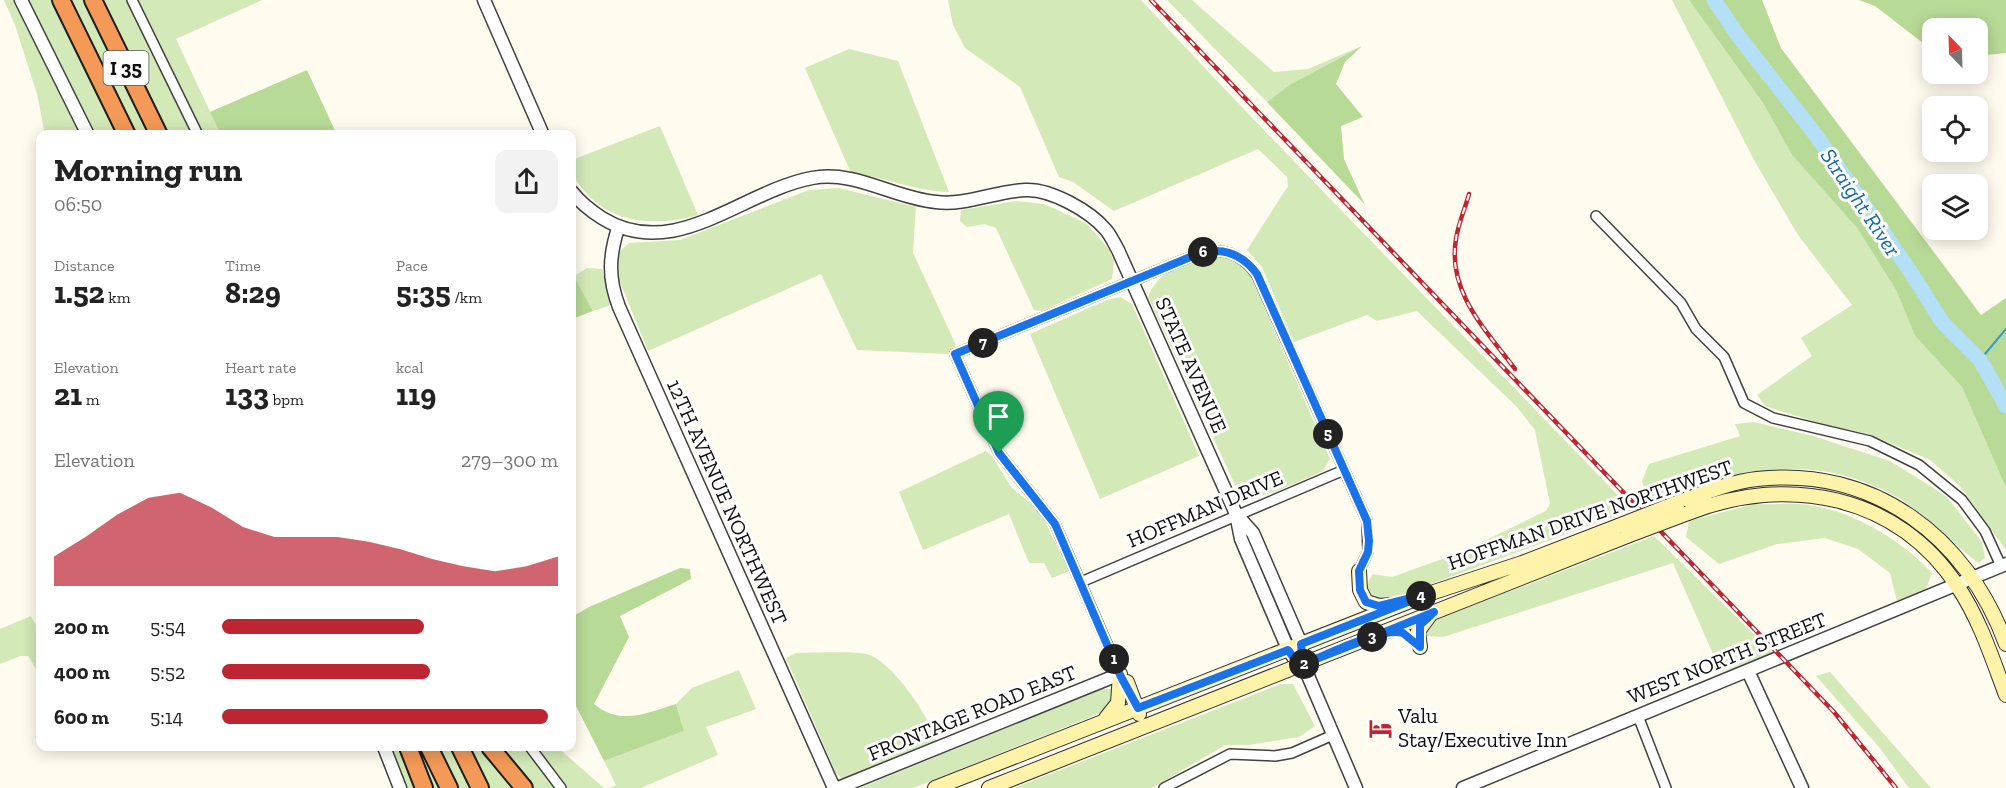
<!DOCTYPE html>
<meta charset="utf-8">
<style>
body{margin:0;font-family:"Zilla Slab",serif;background:#f2f2f2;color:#222;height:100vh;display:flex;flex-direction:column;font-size:22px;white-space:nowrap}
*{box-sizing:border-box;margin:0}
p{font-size:20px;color:#767676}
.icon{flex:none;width:33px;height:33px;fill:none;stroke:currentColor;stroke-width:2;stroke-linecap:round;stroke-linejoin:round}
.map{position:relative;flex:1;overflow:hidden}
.side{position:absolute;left:36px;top:130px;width:540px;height:621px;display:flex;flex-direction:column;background:#fff;border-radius:12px;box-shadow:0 3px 15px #0003}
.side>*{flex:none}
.needle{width:39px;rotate:337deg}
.tools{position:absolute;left:1922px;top:18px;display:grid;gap:12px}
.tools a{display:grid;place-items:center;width:66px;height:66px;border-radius:12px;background:#fff;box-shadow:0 3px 15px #0003;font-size:30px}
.pin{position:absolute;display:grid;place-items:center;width:51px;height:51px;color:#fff;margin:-62px -26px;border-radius:50% 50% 50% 0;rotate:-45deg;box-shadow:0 0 6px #0007}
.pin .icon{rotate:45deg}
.km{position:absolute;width:30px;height:30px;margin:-15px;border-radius:50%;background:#222;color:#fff;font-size:16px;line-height:30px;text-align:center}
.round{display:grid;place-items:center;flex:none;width:63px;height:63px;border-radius:12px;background:#f2f2f2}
.headline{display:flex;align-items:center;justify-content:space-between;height:102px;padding:0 18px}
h1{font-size:33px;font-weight:800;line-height:45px}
.metrics{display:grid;grid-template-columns:repeat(3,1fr);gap:9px;height:102px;padding:6px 18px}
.metrics div{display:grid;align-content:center}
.metrics b{font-size:30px;font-weight:800}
.metrics small{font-size:16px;font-weight:400}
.metrics p{font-size:16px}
.chart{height:168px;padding:12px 18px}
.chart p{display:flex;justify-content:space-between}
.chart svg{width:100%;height:108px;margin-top:6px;fill:#be2533;opacity:.7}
ul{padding:0 18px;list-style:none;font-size:20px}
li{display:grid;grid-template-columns:96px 72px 1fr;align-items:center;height:45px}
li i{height:15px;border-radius:8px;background:#be2533}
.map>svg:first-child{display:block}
.green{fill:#d3e9b8}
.forest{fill:#b8da97}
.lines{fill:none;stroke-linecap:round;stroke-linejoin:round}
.stream{stroke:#3a98cd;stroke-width:2}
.river{stroke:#b3e0f6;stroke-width:15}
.minor-casing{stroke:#414141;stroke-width:12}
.tertiary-casing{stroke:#414141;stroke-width:15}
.secondary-casing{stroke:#303030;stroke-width:16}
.motorway-casing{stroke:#1f1f1f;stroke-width:20}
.minor{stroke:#fff;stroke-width:9}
.tertiary{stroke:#fff;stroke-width:12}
.secondary{stroke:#fff2a9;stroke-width:14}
.motorway{stroke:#f49957;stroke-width:16}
.rail-casing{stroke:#be2533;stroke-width:4.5}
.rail{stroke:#fff;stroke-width:2;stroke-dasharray:7;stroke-linecap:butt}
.secondary-bridge-casing{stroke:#303030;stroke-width:16;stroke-linecap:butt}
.secondary-bridge{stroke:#fff2a9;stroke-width:14}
.route-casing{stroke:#fff;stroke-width:12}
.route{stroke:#1a73e8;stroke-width:8}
.labels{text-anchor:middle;stroke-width:6;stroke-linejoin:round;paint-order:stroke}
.shield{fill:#fff;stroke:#565656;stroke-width:1.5}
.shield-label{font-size:20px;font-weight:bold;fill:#0e0e0e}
.street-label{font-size:21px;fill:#0e0e0e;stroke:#fff}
.poi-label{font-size:21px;fill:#0e0e0e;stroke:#fff;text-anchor:start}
.water-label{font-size:22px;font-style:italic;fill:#17699f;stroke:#fff}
</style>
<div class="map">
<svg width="2006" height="788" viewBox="0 0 2006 788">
<rect width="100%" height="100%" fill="#fffbee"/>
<path class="green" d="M4,0H262L176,39L221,135H45L37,94L15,25Z
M948,0H1141C1302,173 1469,340 1632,510L1393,598L1379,601L1366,592L1369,580L1373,574L1392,577L1459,553L1546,511L1550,504L1535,430L1517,407L1417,311L1377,321L1367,315L1294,342L1262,267L1247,250L1288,186L1287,177L1258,149L1114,211L1073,182L1059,177L1020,87L965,48L953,25Z
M1167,0H1192L1274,72L1308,69L1362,46L1291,84L1267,102Z
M1672,0H1689L1763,103L1792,155L1857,228L1896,290L1915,336L1962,387L2006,488V550L1960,486L1930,460L1869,434L1826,425L1765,406L1757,395L1812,356L1801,338L1852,305L1798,235L1754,160Z
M849,49L898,61L949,192C915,191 885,177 851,173L805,68Z
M660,126L698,215C659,226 615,225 586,193C576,181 571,176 572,160Z
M839,188L916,207L913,253L956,345L949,354L857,350L821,274L648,351L616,272L619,252L629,243L680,240L809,190Z
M1016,201L1044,204L1086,223L1108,248L1114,261L1112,279L1042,311L1034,310L996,228L984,224L967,227L960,221L961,210Z
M1218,254L1237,261L1249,272L1330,459L1323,471L1277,491L1250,499L1236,487L1148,297C1160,267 1189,261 1218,254Z
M587,268L602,269L611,305L593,311L574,276Z
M1120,297L1132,304L1199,456L1100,499L1030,334L1107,300Z
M1754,422L1813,436L1890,461L1946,496L1982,542L1985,558L1979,563C1949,542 1925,512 1893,495C1807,449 1733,472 1649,503L1642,481L1649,464L1740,436L1735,424Z
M986,451L992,456L1011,487L1040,511L1069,571L1052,578L1044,563H1029L1009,514L923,550L899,492Z
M1754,504C1773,505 1795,502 1814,506C1857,513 1903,542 1932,573L1926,589L1897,601L1890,573L1858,549L1825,538L1777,544L1719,564L1686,537L1689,521Z
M1654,536L1773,653L1721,672L1673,563L1443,637L1427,636L1424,629L1431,622Z
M31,616L40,633V676L28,656H20L0,664V629Z
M796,653C818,653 844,651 866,654C891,659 931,719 937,742L843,779L836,773L786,658Z
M739,670L756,709L706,727L718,755L641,788H609L616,785L604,761L684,731L676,704L692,688Z
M1830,672L1931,788H1909L1879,747L1816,676Z
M1281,684H1293L1315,726L1299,737L1248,745H1225L1152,788H1014Z
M1102,689H1111L1114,698L1108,710L913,788H860Z
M391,747H398L415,788H406Z
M401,747H557L604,788H422Z"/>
<path class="forest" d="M1689,0H1762L1781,48L1981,315L2006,298V488L1962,387L1915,336L1896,290L1857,228L1792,155L1763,103Z
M1859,0H2006V53L1977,56V28H1932V50L1875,6Z
M1362,46L1345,62L1336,84L1363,117L1341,126L1344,159L1365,205L1267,102L1291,84Z
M307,70L337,135H221L210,112Z
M574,276L593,311L572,319V277Z
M680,568L690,569L691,579L620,616L629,637L594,704C621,726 646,713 676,704L684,731L604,761L572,698V617L589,607Z"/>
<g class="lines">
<path class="stream" d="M1980,360L2006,329"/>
<path class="river" d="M1714,0L1739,37L1815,134L1912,274L1942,322L1980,360L2006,406"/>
<defs>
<path id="minor" d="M132,0L198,135
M1596,216L1681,303L1696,329L1724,357L1744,403L1773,418L1870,441L1919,465L1962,500L1985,531L2001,566
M1081,582L1344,470
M1120,674L1055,524L999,453L955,354L1200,253C1224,247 1243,255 1257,275L1367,521L1368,552L1359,571
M1638,716L1666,788
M530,747L561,788
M1164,788L1230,754L1275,756L1292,753L1333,735"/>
<path id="tertiary" d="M21,0L88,135
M484,0L543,135
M572,192C580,202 591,211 602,218C675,263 742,191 812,178C856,170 893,198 936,202C966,206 995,191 1026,190C1051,189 1090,211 1106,230C1111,236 1114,243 1118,250L1236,514L1241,539L1288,649L1294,658L1303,664
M618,228C609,257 608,278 619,307L834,788
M1236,514L1253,533L1301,644L1303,664L1356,788
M1748,671L1802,788
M384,747L400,788
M838,788L1120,674
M1463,788L2006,564"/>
<path id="secondary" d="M1679,502C1704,493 1730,482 1757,479C1874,466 1967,537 2006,644
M1688,513C1787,474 1897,494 1958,587C1980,620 1992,658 2006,695
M1359,571L1360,590L1366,602L1379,606L1392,605
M1420,647L1418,631L1430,615
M1127,682L1139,714
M1106,718L1118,703L1120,674
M935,788L1428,594L1522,563L1618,526
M989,788L1627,536"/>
<path id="motorway" d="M61,0L127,135
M93,0L159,135
M408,747L424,788
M429,747L449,788
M460,747L480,788
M490,747L524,788"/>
</defs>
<use href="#minor" class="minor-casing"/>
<use href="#tertiary" class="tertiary-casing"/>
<use href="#secondary" class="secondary-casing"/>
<use href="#motorway" class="motorway-casing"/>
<use href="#minor" class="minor"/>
<use href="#tertiary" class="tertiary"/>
<use href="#secondary" class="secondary"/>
<use href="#motorway" class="motorway"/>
<defs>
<path id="rail" d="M1151,0L1834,712L1896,788
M1469,194C1465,209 1458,224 1456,239C1447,292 1486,330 1515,369"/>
</defs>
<use href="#rail" class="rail-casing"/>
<use href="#rail" class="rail"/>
<defs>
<path id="secondary-bridge" d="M1618,526L1679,502
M1627,536L1688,513"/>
</defs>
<use href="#secondary-bridge" class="secondary-bridge-casing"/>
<use href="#secondary-bridge" class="secondary-bridge"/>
</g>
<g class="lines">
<defs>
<path id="route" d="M999,453L1055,524L1120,675L1138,708L1288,650L1294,658L1303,664C1347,647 1391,630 1434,612L1420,625V647L1403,633C1383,626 1325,656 1303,664L1301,644L1428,594L1379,606L1366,602L1360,590L1359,571L1368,552L1369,541L1367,521L1257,274C1243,255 1224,247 1200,253L955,354L999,453"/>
</defs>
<use href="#route" class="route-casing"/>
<use href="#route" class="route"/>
</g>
<defs>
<symbol id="hotel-bare" viewBox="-9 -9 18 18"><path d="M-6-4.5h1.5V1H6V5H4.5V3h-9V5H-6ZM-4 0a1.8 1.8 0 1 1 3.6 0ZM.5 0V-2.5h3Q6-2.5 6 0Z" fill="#be2533" stroke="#fff" stroke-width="2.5" paint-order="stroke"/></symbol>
</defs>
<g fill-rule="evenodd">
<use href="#hotel-bare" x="1364" y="712" width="33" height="33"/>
</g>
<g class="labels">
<rect class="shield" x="103.5" y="51" width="45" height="34" rx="4.5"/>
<g class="shield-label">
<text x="126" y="75">I 35</text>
</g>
<g class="street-label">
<text transform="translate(1191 365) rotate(66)" y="7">STATE AVENUE</text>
<text transform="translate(727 502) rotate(66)" y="7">12TH AVENUE NORTHWEST</text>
<text transform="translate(1205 509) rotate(-23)" y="7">HOFFMAN DRIVE</text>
<text transform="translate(1590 515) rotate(-19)" y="7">HOFFMAN DRIVE NORTHWEST</text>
<text transform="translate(1727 658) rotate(-22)" y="7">WEST NORTH STREET</text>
<text transform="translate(972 713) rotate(-22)" y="7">FRONTAGE ROAD EAST</text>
</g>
<g class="poi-label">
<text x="1398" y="723">Valu<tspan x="1398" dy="24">Stay/Executive Inn</tspan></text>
</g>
<g class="water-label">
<text transform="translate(1861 202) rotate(56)" y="8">Straight River</text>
</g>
</g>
</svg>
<div class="tools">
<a><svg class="needle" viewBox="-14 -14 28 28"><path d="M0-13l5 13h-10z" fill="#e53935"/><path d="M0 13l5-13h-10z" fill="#767676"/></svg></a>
<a><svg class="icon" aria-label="locate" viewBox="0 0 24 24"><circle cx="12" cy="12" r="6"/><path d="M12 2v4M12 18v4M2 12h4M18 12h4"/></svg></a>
<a><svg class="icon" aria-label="layers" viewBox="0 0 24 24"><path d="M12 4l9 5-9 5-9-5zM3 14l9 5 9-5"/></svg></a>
</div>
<div class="pin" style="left:999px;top:453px;background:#1e9e55"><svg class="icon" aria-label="arrive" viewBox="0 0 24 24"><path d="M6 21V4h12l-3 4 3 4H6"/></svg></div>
<b class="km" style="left:1114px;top:659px">1</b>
<b class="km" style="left:1304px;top:664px">2</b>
<b class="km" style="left:1372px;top:637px">3</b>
<b class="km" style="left:1421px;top:596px">4</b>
<b class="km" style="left:1328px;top:434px">5</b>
<b class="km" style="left:1203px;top:252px">6</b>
<b class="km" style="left:983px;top:343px">7</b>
<section class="side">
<div class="headline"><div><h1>Morning run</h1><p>06:50</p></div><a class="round"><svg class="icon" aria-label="share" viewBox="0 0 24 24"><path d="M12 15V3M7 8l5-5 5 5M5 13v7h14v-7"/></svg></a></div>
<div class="metrics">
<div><p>Distance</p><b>1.52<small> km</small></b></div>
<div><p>Time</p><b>8:29</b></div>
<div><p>Pace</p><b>5:35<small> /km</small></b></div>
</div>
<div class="metrics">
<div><p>Elevation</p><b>21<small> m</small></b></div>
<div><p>Heart rate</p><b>133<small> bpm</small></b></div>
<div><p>kcal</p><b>119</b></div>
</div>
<div class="chart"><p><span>Elevation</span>279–300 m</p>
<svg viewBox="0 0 160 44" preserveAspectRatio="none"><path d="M0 44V32L10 24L20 15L30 8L40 6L50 12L60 20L70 24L80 24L90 24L100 26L110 29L120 33L130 36L140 38L150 36L160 32V44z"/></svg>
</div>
<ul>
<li><b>200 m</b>5:54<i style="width:60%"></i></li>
<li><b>400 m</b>5:52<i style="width:62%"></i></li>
<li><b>600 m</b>5:14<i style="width:97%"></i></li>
</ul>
</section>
</div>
